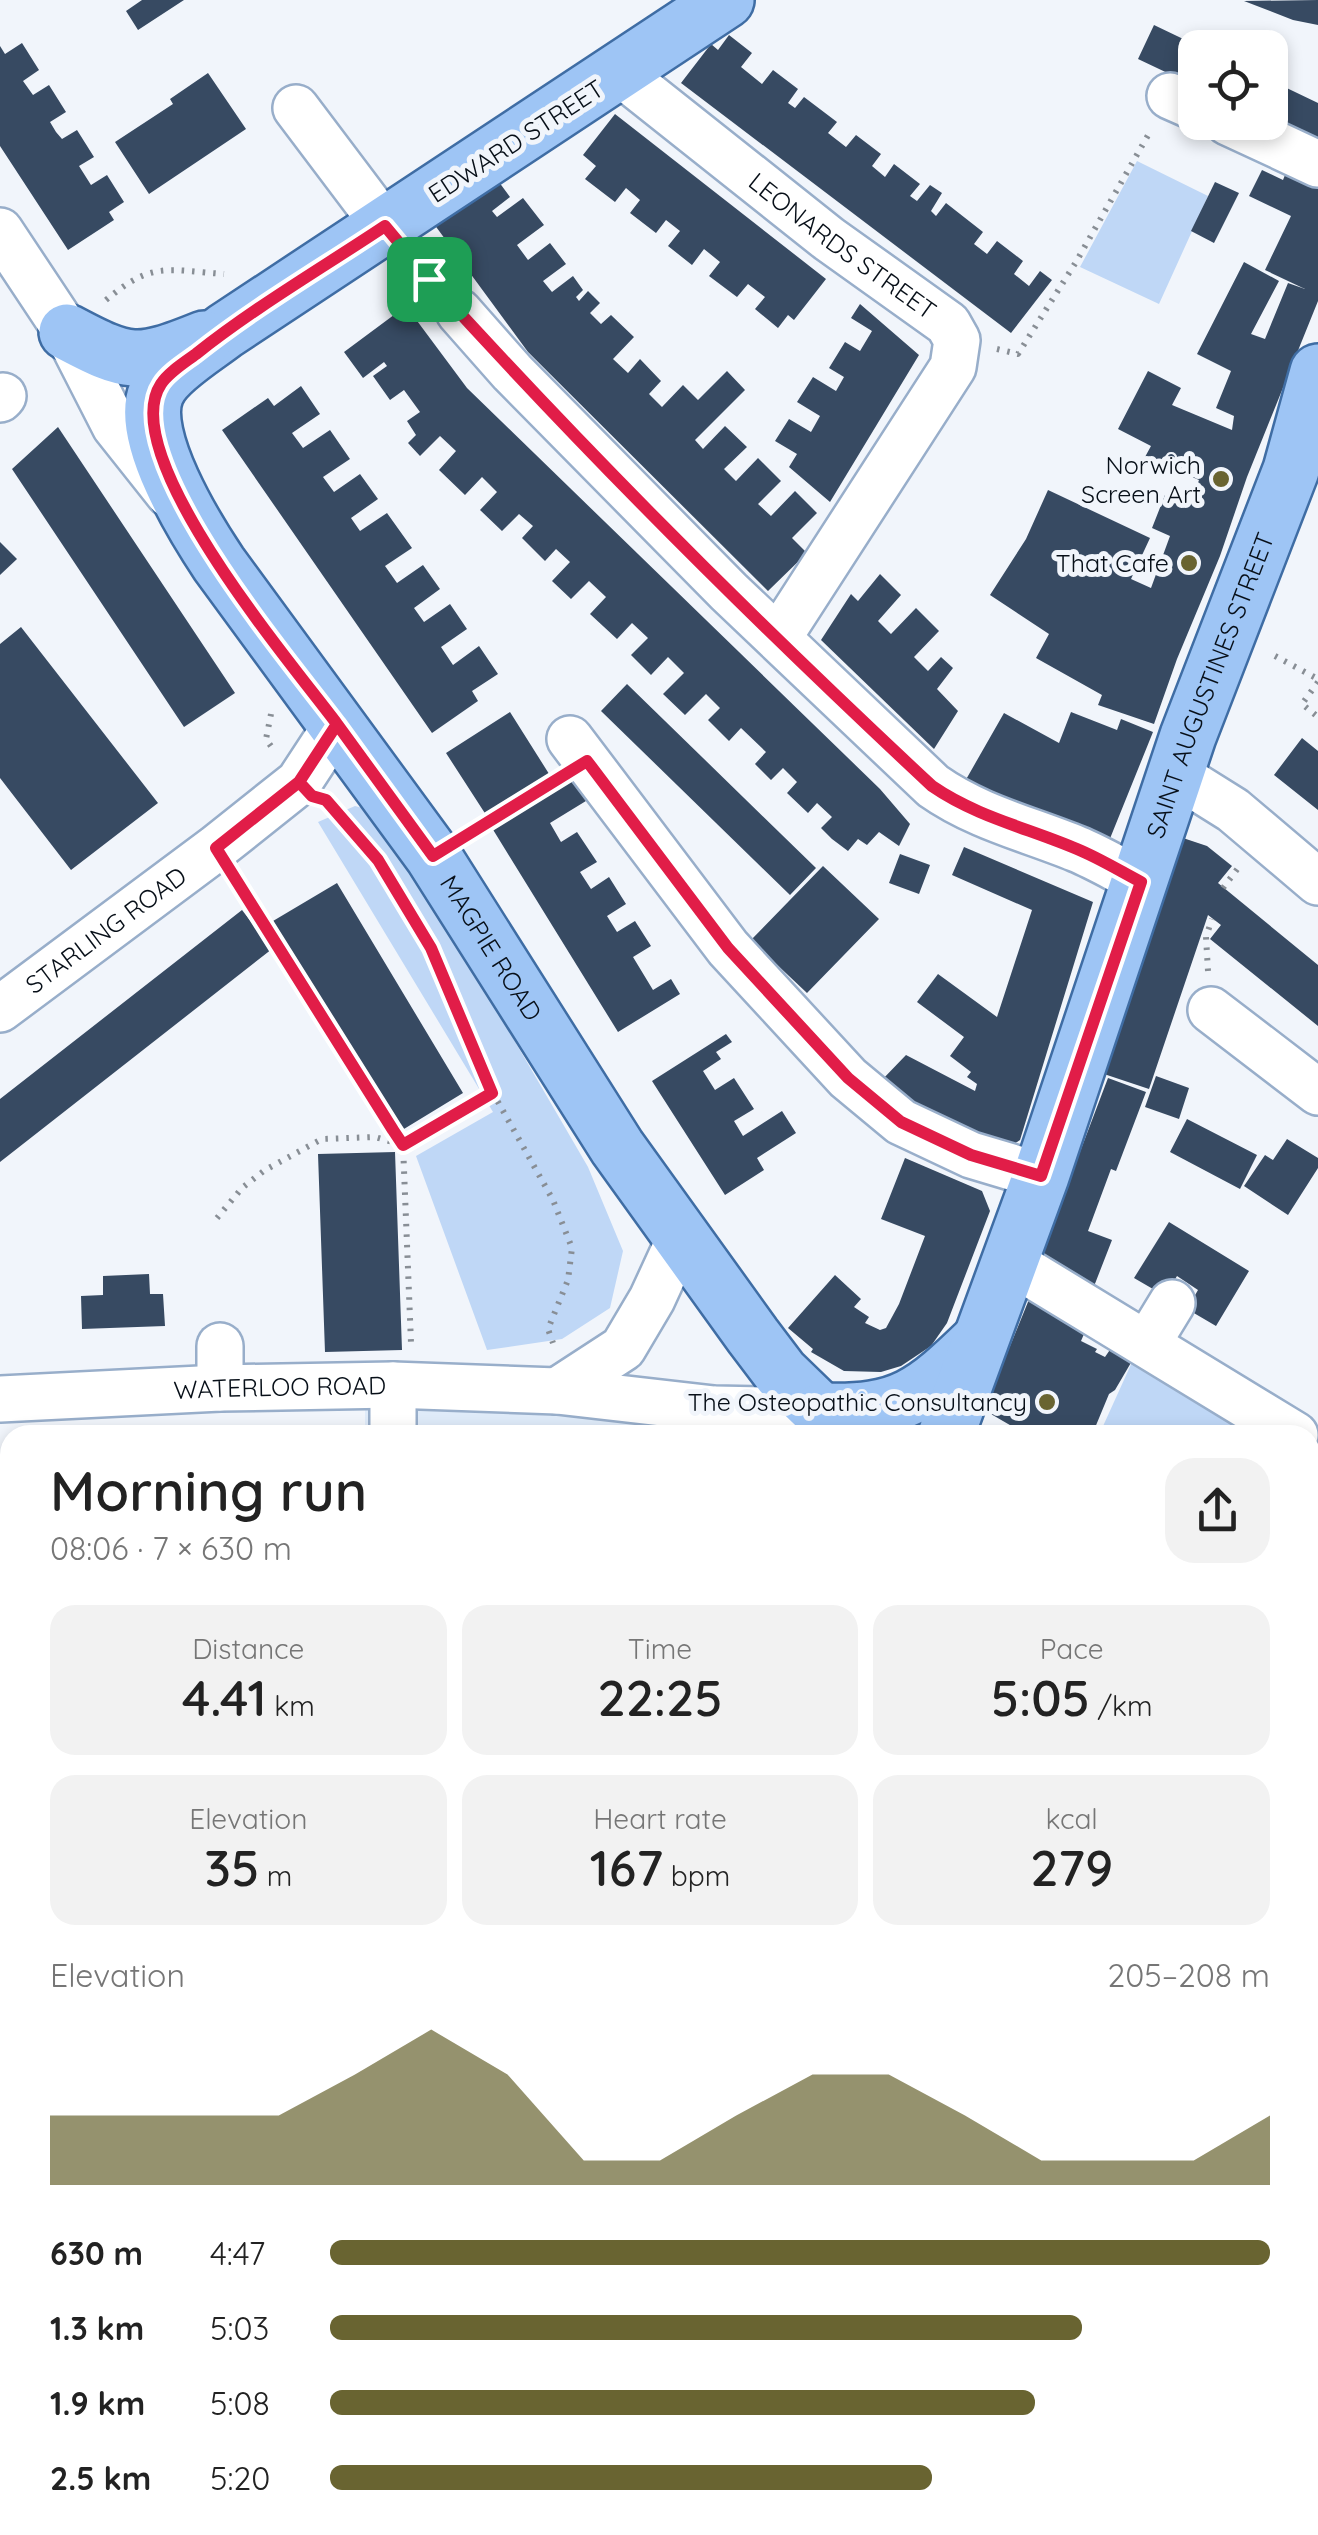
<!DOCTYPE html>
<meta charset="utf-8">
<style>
body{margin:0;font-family:Quicksand,sans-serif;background:#f2f2f2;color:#222;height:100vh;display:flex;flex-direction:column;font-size:38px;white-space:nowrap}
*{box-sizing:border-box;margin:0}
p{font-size:32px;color:#767676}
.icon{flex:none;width:55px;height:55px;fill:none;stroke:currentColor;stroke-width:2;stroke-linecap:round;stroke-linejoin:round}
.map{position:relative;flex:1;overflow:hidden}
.drawer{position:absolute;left:0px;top:1425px;width:1320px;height:1110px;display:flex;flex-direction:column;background:#fff;border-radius:30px 30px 0 0;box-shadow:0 5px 15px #0003}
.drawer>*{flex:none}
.controls{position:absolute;left:1178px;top:30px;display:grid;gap:20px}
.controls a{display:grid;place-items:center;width:110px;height:110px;border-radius:20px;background:#fff;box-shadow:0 5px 15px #0003;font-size:50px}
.pin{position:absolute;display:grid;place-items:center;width:85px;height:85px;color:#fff;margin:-42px;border-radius:20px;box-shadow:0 5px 15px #0006}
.round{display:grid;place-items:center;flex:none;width:105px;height:105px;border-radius:30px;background:#f2f2f2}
.head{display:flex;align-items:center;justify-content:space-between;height:170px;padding:0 50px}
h1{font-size:55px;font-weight:600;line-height:75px}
.figures{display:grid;grid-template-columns:repeat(3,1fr);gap:15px;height:170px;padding:10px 50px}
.figures div{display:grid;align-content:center;border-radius:25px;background:#f2f2f2;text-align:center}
.figures b{font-size:50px;font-weight:600}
.figures small{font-size:28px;font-weight:400}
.figures p{font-size:28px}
.chart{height:280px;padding:20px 50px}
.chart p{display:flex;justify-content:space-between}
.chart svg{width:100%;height:180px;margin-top:10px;fill:#696431;opacity:.7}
ul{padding:0 50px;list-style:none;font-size:32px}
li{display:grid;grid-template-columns:160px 120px 1fr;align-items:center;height:75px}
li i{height:25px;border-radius:12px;background:#696431}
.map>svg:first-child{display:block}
.built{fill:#dfebf9}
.green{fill:#bfd7f6}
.building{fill:#374a62}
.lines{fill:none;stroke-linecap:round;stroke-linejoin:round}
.minor-casing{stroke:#98aeca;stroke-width:50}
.major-casing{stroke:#3f6da4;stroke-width:60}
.path{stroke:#888e95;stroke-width:6;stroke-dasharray:2.5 8;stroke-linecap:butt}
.minor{stroke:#fff;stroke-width:45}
.major{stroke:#9ec5f5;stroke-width:55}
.route-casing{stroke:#fff;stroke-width:20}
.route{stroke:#e11d48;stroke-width:12}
.poi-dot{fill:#696431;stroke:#f1f5fb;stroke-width:4}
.labels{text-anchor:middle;stroke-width:10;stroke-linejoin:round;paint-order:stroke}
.street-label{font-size:25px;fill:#070f18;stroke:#f1f5fb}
.poi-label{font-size:25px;fill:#070f18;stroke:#f1f5fb;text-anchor:end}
</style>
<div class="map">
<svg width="1318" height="2535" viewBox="0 0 1318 2535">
<rect width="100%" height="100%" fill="#f1f5fb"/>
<path class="built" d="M365,1404L710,1426L731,1435H365Z"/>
<path class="green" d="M1137,161L1208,196L1159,304L1080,267Z
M355,806L382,813L588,1167L623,1251L610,1308L562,1339L487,1350L416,1156L493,1112L318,822Z
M1133,1360L1275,1435H1099Z
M1310,1459L1318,1465V1690L1310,1683Z"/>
<path class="building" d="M142,0H184L138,30L126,11Z
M1318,0V25L1293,20L1244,1Z
M1154,25L1202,48H1195V86L1138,59Z
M729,35L752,53L741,67L762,84L773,70L798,89L788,103L795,108L804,97L837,122L828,133L846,147L856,135L881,154L872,166L885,177L894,164L920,184L910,196L917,201L930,185L942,193L931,211L936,216L946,203L983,232L974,244L987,254L997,241L1023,261L1014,274L1029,286L1040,271L1052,280L1011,333L681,83L711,44L718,50Z
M22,43L39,70L23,81L33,95L49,85L66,112L50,122L56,132L62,139L77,130L94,157L79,166L91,185L107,175L124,202L109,212L114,220L68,250L0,146V46L5,54Z
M208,73L246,129L149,194L115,142L173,104L170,99Z
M1270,80L1318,103V142L1270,120Z
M615,114L826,279L794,320L788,315L778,328L755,309L765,297L748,284L737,297L709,276L720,262L704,249L692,265L668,246L680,231L666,220L656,233L630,213L640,200L626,188L615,202L585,179L596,166L583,155Z
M1262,170L1283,180L1287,170L1318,185V301L1247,477L1220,556L1177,659L1154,724L1098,705L1102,695L1036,658L1049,634L990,595L1026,539L1048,490L1150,538L1131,579L1151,588L1170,536L1152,528L1165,495L1190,505L1199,480L1145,457L1151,446L1118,429L1148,371L1181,388L1172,405L1232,430L1234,416L1216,408L1231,371L1197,354L1244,262L1279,281L1251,334L1265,339L1288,283L1305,289L1265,270L1291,216L1249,196Z
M496,178L510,197L492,211L497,217L523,198L544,225L517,245L528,260L550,243L566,264L543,281L552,292L573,276L583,290L576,297L579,301L588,291L600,303L590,313L601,324L611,315L634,337L613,359L628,373L640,359L661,381L649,394L662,407L683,385L698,400L727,371L745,390L695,440L703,449L725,426L747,447L724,469L736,481L758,458L781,481L758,504L771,516L795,491L817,513L792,538L807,553L768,591L528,352L434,224Z
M1215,182L1239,193L1214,243L1191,231Z
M860,304L919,355L830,502L789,467L797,454L775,441L789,419L811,432L820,416L797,402L813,377L836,391L844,377L829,368L845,342L860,351L872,331L851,318Z
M406,306L467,388L880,789L910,824L899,846L879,832L867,845L858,839L848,851L832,839L821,828L832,817L817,803L808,813L787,793L797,782L783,768L771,780L755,764L766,752L741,728L729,741L708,720L720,708L706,694L685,715L663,694L684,673L668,657L651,675L631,655L648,638L632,623L617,639L590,614L606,597L589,581L571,599L552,581L570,562L556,549L545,561L522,538L533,526L519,514L502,531L480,510L497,492L482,477L465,495L439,470L456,451L440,436L420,456L408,443L416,435L407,421L420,412L404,390L390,400L373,376L387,366L384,362L363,378L344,352Z
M301,386L320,414L292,433L303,448L330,430L350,459L323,477L334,492L360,474L378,499L351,518L360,531L387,513L412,548L385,566L397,583L423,565L440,589L414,608L424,622L450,604L467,629L441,647L453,665L479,646L498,674L472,691L478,701L432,733L222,430L268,398L274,406Z
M58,427L235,693L184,727L12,469Z
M0,542L17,559L0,575Z
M880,574L901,595L878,621L891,634L916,608L939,631L914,657L928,671L941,657L953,668L937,689L958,711L934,749L821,640L851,594L858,601Z
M21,627L158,803L71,870L0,778V644Z
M627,684L816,868L790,895L601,711Z
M510,712L551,777L488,818L446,753Z
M1071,712L1117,730L1121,719L1153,732L1109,841L964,783L1004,713L1059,743Z
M1302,738L1318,751V810L1274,775Z
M584,770L599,793L550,823L561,842L577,832L597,862L580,872L591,889L609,877L626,904L607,916L617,932L635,921L651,946L633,957L653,990L671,979L680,994L618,1032L492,828Z
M1177,836L1207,846L1232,866L1218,883L1318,965V1026L1210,939L1221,925L1208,915L1149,1089L1101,1073Z
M964,847L1093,902L1020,1140L1011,1146L954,1127L880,1082L906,1055L975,1091L977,1084L967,1077L971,1072L950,1056L964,1037L917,1002L938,974L997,1017L1032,910L952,875Z
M900,854L930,865L919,894L889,883Z
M823,866L879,919L807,993L751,940Z
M337,883L463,1093L399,1132L273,921Z
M242,910L272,949L0,1162V1099Z
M726,1034L732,1042L716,1052L721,1059L703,1071L715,1090L734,1078L754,1109L734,1121L743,1136L782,1111L796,1133L757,1158L764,1170L725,1195L652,1081Z
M1156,1076L1189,1088L1179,1119L1145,1107Z
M1108,1078L1146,1092L1116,1171L1111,1169L1088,1231L1112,1240L1091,1294L1034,1273Z
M1187,1119L1257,1155L1240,1189L1170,1152Z
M1287,1139L1318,1158V1168L1288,1215L1244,1186L1265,1155L1273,1160Z
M395,1152L402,1350L325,1352L318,1154Z
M905,1158L982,1191L990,1211L947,1323L931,1346L901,1366L881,1372L844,1371L811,1352L813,1349L788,1328L835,1275L861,1299L854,1307L869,1317L865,1323L880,1330L886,1328L899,1304L925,1236L881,1219Z
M1169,1222L1249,1271L1216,1326L1187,1309L1198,1290L1177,1276L1165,1296L1134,1278Z
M149,1274L150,1294H163L165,1326L82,1329L81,1296L103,1295V1276Z
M1030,1297L1090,1320L1081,1341L1097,1349L1095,1352L1105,1357L1118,1338L1139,1349L1115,1390L1109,1394L1092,1435H1027L984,1410Z
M1310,1474L1318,1479V1537L1310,1532Z
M0,1565L10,1573V1653L0,1644Z
M1310,1798L1318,1804V1892L1310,1885Z
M0,1858L8,1866L10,1863V1948L0,1939Z
M1310,2085L1318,2092V2181L1310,2174Z
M0,2092L10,2101V2178L0,2187Z
M1310,2333L1318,2340V2427L1310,2421Z
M10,2501V2525H30L22,2532L25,2535H0V2511Z
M278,2525L300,2532L302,2525H356L352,2535H274Z
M622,2525H692L689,2535H619Z
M793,2525H884L896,2535H798L790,2529Z
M1080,2525H1170L1182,2535H1081L1076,2530Z"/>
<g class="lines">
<defs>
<g id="minor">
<path id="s1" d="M620,73L829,239L948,324L957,340L953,367L778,638"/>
<path d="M1170,96L1195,107"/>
<path d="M296,108L385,226"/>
<path d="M1228,122L1318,164"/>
<path d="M0,231L67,332L115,426L169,494"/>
<path d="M459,312L512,372L729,592L933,786C977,817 1028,829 1077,849C1099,858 1120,871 1141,881"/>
<path d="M0,399L3,396"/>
<path d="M570,739L728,948L848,1078L901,1122L971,1155L1041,1176"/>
<path d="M1177,775L1233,810L1318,882"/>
<path id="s2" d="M0,1009L216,848L299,782L337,724"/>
<path d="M1211,1010L1318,1092"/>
<path d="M1011,1262L1295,1435"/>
<path d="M1147,1344L1172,1303"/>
<path d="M220,1346V1388"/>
<path d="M393,1385V1435"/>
<path d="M557,1391L623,1348L652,1299L681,1236"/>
<path id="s3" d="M0,1399L220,1388L393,1385L557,1391L714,1409L821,1411"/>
<path d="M0,1503L10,1514"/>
<path d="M1310,1716L1318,1723"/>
<path d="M0,2018L10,2028"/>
<path d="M1310,2221L1318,2228"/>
<path d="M1011,2525L1022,2535"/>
<path d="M596,2535L599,2525"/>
</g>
<g id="major">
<path id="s4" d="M726,0L225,331C206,346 165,370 156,393C138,436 195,528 219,564L433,856L617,1147L753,1336L781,1373L845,1435"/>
<path d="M67,332C129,365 137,366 204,339"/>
<path d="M821,1411C902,1414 923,1395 980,1340"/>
<path id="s5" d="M946,1435L1041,1176L1188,736L1291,470L1318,372"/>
<path d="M477,2535L481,2525"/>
</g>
</defs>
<use href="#minor" class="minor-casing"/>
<use href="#major" class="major-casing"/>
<path class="path" d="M414,261L432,283
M106,300C152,261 167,270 224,274
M997,349L1018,354L1076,262L1151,130
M1275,656L1318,679
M1318,682L1302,704L1318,717
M271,714L266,739L273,749
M472,832L551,783
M238,883L403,1145L411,1343
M1223,888L1238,868
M435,957L493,1093L553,1200L572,1248L568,1280L548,1329L553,1343
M1208,971L1206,937L1212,919
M217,1218L242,1188L265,1170L322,1139L375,1137L403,1145L493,1093
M0,1714L10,1723
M1310,1979L1318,1986
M1310,1997L1318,1987
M1310,2500L1318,2507
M786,2535L790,2525"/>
<use href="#minor" class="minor"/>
<use href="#major" class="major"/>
</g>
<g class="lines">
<defs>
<path id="route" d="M429,279L385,226C322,268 255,307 196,354C184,363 169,372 161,384C114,455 293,665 337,724L299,782L216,848L393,1130L403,1145L492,1093L431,948L378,860L326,800L312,796L299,782L337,724L433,856L587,761L728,948L848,1078L901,1122L971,1155L1041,1176L1141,882C1120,871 1099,858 1077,849C1028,828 977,817 932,786C758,624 589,456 429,279"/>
</defs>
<use href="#route" class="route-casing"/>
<use href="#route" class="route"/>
</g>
<g class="poi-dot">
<circle cx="1221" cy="479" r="10"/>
<circle cx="1189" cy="563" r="10"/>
<circle cx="1047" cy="1402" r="10"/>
</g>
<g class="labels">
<g class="street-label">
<text transform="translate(516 141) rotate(-33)" y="9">EDWARD STREET</text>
<text dy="9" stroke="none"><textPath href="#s1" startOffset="282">LEONARDS STREET</textPath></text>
<text dy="9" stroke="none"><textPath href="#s5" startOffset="795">SAINT AUGUSTINES STREET</textPath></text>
<text dy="9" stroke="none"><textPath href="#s2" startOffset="132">STARLING ROAD</textPath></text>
<text dy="9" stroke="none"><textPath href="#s4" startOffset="1352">MAGPIE ROAD</textPath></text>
<text dy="9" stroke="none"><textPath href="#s3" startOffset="280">WATERLOO ROAD</textPath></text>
</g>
<g class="poi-label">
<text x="1201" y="474">Norwich<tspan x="1201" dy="29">Screen Art</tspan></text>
<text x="1169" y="572">That Cafe</text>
<text x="1027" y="1411">The Osteopathic Consultancy</text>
</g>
</g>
</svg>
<div class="controls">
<a><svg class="icon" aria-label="locate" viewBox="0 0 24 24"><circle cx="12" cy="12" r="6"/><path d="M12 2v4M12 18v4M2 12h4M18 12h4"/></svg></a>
</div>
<div class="pin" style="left:429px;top:279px;background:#1e9e55"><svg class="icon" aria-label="arrive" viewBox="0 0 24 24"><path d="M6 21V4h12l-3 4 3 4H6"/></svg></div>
<section class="drawer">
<div class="head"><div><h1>Morning run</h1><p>08:06 · 7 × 630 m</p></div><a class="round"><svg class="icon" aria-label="share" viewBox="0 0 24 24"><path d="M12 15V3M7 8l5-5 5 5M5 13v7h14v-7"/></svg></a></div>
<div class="figures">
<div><p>Distance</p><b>4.41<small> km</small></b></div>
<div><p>Time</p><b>22:25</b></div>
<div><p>Pace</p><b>5:05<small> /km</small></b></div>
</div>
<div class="figures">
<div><p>Elevation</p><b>35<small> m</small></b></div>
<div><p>Heart rate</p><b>167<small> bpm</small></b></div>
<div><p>kcal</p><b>279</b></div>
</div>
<div class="chart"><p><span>Elevation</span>205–208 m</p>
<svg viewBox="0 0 160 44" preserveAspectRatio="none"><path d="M0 44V27L10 27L20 27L30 27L40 17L50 6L60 17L70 38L80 38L90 27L100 17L110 17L120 27L130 38L140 38L150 38L160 27V44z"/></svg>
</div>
<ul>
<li><b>630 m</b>4:47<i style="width:100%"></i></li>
<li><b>1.3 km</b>5:03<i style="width:80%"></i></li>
<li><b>1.9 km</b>5:08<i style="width:75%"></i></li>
<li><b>2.5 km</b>5:20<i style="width:64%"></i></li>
</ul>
</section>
</div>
